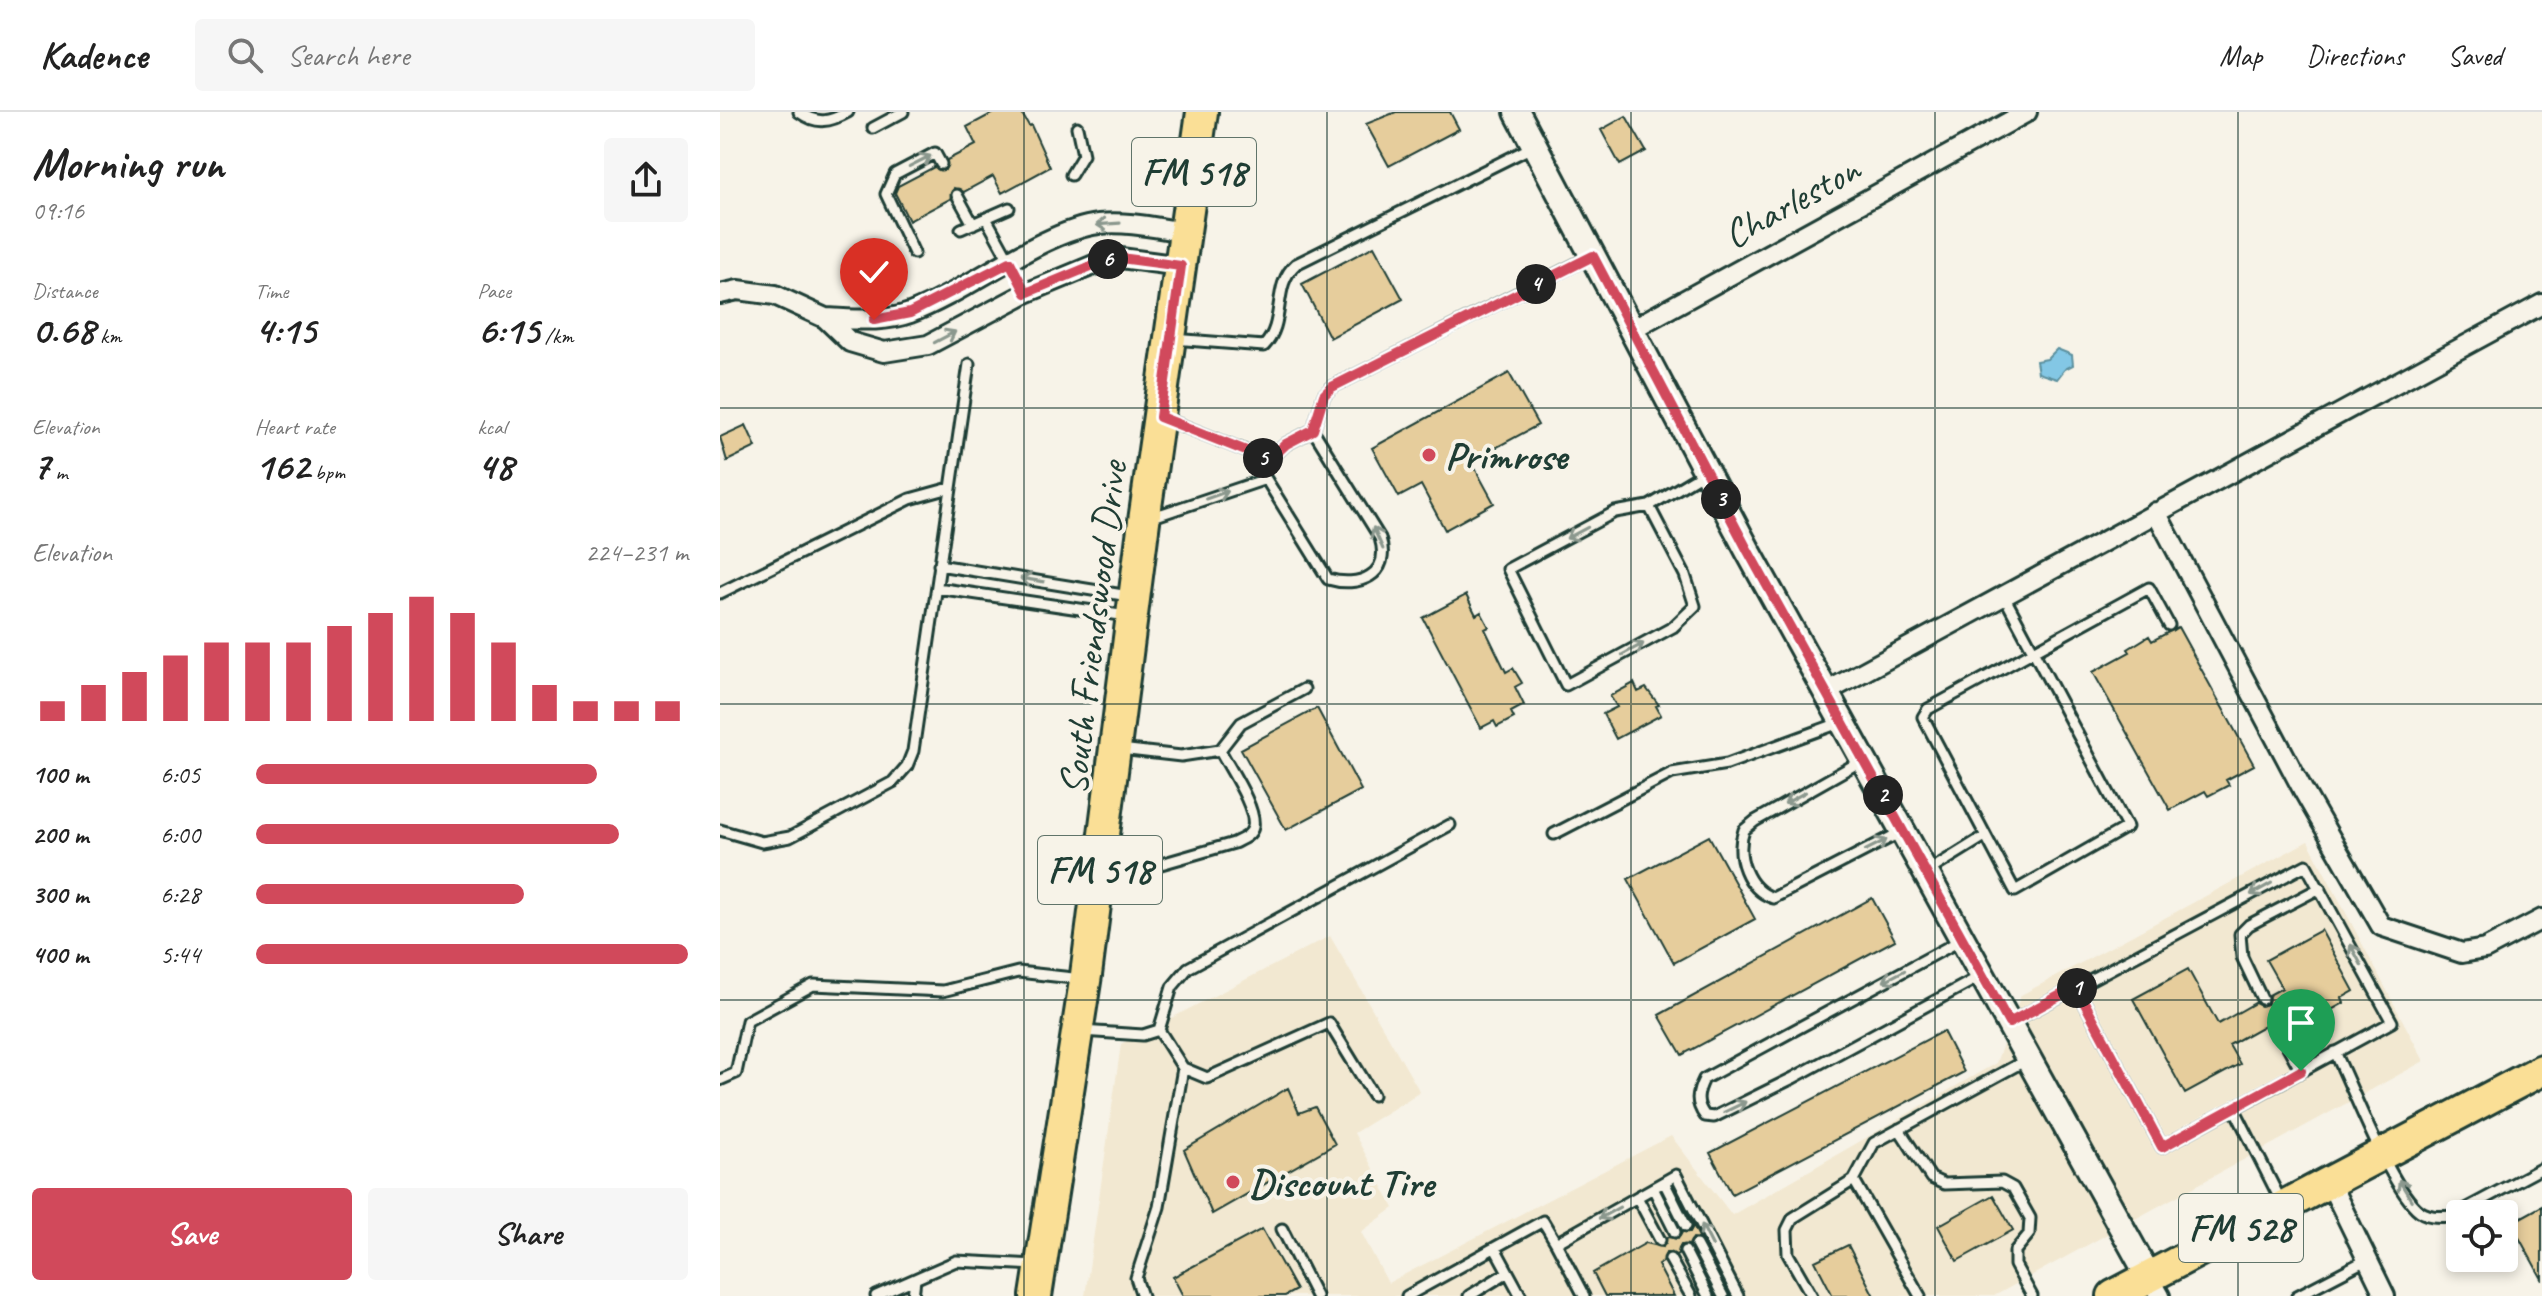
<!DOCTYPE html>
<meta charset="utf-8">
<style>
body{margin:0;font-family:Caveat,sans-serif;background:#f6f6f6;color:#222;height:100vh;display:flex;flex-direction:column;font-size:30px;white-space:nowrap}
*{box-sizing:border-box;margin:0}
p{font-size:26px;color:#767676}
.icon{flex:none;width:44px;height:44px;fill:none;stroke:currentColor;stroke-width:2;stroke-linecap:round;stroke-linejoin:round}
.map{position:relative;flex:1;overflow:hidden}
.details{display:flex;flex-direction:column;background:#fff;width:720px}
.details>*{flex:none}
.buttons{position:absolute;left:1726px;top:1088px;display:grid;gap:16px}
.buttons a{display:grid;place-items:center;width:72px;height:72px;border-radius:8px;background:#fff;box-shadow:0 4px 12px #0003;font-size:40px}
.pin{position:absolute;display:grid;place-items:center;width:68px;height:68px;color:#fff;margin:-82px -34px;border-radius:50% 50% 50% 0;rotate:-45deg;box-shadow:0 0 8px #0007}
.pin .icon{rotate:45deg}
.km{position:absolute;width:40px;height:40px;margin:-20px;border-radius:50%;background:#222;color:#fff;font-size:22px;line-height:40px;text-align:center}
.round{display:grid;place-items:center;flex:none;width:84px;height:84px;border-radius:8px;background:#f6f6f6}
.headline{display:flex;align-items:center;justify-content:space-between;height:136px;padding:0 32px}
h1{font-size:44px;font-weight:600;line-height:60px}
.metrics{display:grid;grid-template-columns:repeat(3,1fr);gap:12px;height:136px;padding:8px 32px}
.metrics div{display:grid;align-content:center}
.metrics b{font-size:40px;font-weight:600}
.metrics small{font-size:22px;font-weight:400}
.metrics p{font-size:22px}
.chart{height:224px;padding:16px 32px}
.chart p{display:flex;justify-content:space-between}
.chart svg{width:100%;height:144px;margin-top:8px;stroke:#d1495b;stroke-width:6}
.action{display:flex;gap:16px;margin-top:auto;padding:16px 32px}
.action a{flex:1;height:92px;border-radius:8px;background:#d1495b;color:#fff;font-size:32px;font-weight:600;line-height:92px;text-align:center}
.action a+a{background:#f6f6f6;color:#222}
ul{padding:0 32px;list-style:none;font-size:26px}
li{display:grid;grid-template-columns:128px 96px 1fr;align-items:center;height:60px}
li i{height:20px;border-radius:10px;background:#d1495b}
header{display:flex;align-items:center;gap:48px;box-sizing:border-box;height:112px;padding:0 40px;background:#fff;border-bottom:2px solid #e0e0e0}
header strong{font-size:38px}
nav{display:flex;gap:44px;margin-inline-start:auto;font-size:28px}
.search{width:560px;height:72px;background:#f6f6f6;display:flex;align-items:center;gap:20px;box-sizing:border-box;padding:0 28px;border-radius:8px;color:#767676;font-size:30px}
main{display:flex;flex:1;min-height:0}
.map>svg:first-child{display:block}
.built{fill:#f2e8d1}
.water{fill:#83c7e5;stroke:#5b909e;stroke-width:2}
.building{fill:#e6cd9c;stroke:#1f3d34;stroke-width:2}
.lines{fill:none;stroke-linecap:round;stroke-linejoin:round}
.service-casing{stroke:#1f3d34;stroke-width:15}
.minor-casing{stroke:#1f3d34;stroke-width:24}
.tertiary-casing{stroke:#1f3d34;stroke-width:30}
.primary-casing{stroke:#1f3d34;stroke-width:36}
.service{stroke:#f7f3e8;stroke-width:9}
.minor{stroke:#f7f3e8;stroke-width:18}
.tertiary{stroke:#f7f3e8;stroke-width:24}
.primary{stroke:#fadf96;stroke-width:30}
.oneway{stroke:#8b988e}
.route-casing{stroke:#fff;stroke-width:16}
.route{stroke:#d1495b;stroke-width:10}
.grid{fill:none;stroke:#1f3d34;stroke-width:2;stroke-opacity:0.55}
.poi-dot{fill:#d1495b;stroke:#f7f3e8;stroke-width:3}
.labels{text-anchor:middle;stroke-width:8;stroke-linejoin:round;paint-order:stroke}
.shield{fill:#f7f3e8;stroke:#60746a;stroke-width:2}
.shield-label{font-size:38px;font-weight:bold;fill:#1f3d34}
.street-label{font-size:40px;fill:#1f3d34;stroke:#f7f3e8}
.poi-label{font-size:40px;font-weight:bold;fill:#1f3d34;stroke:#f7f3e8;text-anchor:start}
</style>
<header>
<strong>Kadence</strong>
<div class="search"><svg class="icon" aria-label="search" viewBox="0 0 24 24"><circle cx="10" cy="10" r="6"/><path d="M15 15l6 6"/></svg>Search here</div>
<nav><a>Map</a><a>Directions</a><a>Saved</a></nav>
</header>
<main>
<section class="details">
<div class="headline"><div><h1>Morning run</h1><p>09:16</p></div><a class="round"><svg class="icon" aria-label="share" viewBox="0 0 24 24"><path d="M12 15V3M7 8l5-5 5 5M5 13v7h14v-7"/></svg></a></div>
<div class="metrics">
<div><p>Distance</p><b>0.68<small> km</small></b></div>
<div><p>Time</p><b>4:15</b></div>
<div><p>Pace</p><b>6:15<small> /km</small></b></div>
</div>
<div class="metrics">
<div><p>Elevation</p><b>7<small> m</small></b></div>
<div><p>Heart rate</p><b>162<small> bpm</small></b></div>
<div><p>kcal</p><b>48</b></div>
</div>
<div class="chart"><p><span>Elevation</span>224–231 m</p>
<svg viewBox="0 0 160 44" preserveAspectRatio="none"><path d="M5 44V38M15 44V33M25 44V29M35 44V24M45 44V20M55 44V20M65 44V20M75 44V15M85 44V11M95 44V6M105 44V11M115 44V20M125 44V33M135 44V38M145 44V38M155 44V38"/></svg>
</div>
<ul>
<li><b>100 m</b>6:05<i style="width:79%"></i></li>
<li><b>200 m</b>6:00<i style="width:84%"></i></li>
<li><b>300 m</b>6:28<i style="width:62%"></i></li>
<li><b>400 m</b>5:44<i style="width:100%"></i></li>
</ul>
<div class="action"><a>Save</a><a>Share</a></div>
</section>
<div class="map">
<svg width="1822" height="1184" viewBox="0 0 1822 1184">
<rect width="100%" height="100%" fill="#f7f3e8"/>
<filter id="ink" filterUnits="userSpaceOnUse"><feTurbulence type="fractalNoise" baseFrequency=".0125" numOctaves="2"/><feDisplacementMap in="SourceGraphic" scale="16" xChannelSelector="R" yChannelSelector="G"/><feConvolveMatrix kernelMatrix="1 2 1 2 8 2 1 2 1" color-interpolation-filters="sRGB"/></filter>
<g filter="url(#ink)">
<path class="built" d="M1588,729L1704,949L1274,1184H365L401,932L610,824L700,980L634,1021L674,1096L641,1120L668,1171L951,1024L1012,1103L1276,951L1301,883Z"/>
<path class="water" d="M1337,237L1352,243L1353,253L1345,257L1337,267L1318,261L1316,249L1327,247Z"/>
<path class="building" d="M275,0H301L309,14L311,13L330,55L282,81L273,64L244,80L234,76L230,87L189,109L175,81L178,74L214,55L225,58L227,48L256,33L247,15Z
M676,0H730L739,17L669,54L646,12Z
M906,4L926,39L900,53L881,18Z
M654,134L683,187L610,226L582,172Z
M789,261L818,313L751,349L774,391L725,418L701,373L679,385L652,336Z
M26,313L36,335L7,349L0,325Z
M746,483L756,503L761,500L769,515L765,517L786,560L793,556L802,571L795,575L804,593L791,600L794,606L777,615L774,609L761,616L703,506Z
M1458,515L1534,653L1506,668L1509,673L1488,684L1485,679L1450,698L1373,560L1410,540L1408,537L1429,524L1432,529Z
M914,571L918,580L926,576L939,593L936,594L941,603L896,627L883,602L897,595L890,584Z
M597,596L641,678L566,718L521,637Z
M989,724L1035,807L954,851L908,767Z
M1152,786L1175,828L962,943L939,903Z
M1601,818L1634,879L1622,886L1624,891L1595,907L1592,901L1579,908L1574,898L1560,905L1550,903L1547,912L1509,933L1520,952L1465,982L1413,887L1468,857L1498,912L1535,891L1541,894L1548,892L1549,883L1562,876L1546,848Z
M1223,919L1244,960L1012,1082L990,1041Z
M568,976L579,1001L595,995L615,1032L492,1102L464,1038Z
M1273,1083L1293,1118L1237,1149L1218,1114Z
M1822,1094V1167L1791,1111Z
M973,1113L980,1127L973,1126L969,1133H961L957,1143L946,1141L943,1150L938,1153L954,1184H885L873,1161L926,1131L943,1135L947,1125L958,1127L962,1120H970Z
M542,1117L576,1178L565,1184H463L453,1165Z
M1128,1133L1154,1184H1113L1095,1149Z"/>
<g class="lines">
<defs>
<path id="service" d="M79,0C97,13 110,10 128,0
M153,16L183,0
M351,63L363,43L357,15
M237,83L253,112
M266,106L289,148
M241,117L289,96
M194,141L166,82L175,62L215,41L221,52
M453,227L544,234C567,210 551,174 576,152L814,34
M443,306L549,348L566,332L593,318L604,283L612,275L870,145
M929,394L965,463L975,494L953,515L846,573L788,457L895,400L929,394L984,361
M430,406L546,367L608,467C638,476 672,464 660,426L593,318
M219,453L409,484
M217,476L407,504
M0,481L190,387L230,376
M1284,484L1407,715L1295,779L1203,605L1208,597L1429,476L1449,513
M500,638L521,611L584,577
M1143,648L1035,709L1024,718C1015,744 1027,777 1053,786L1183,719
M0,718L42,730L70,725L173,670L187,654L193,639L249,252
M834,722L952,661L1007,652L1122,610
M1207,760L1265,724
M382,769L514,731C522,727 531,724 533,715C537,696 509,656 500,638L461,644L400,637
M1243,827L984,967C977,981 975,991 985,1004L994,1005L1073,966L1261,864
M1542,887L1522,845L1520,822L1529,813L1600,776
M1554,909L1581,959
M1291,910L1586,753L1672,910L1442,1035L1356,875
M439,918L463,956L487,966L609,911L653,983
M361,919L423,923L439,918L452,875L468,856L730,713
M1615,940C1634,979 1668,1069 1696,1096C1706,1106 1720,1105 1732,1104L1822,1056
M0,968L16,961L27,909L93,873L223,879L298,860L362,867
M1514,996L1561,1089
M1179,1017L1211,1066L1224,1072L1282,1070L1293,1076L1310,1106L1309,1122L1295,1139V1153L1312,1184
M1134,1068L1200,1184
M944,1070L966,1114
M933,1076L955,1120
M917,1085L940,1128
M562,1117L596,1184
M976,1133L1003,1184
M775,1136L801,1184
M965,1139L988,1184
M950,1147L971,1184
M156,1184L236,1149L316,1153
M193,1184L195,1167
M422,1184L416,1166L439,1095L463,956
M687,1184L823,1109L836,1131
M749,1184L788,1160
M864,1184L836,1131L956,1063L1018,1184
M1092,1184L1068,1142L1067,1118L1073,1106L1134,1068L1154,1031L1308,947
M1577,1184L1646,1148"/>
<path id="minor" d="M0,182L18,178L55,183L105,206L130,230L164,240L208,233L306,181L393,145L461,154
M105,206C133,207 163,211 190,201C247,180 322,119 379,112C408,109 437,116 465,120
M912,217L1307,0
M1436,400L1583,678L1661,814L1742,841L1765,837L1822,807
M1106,580L1822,192
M1609,1069L1665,1184
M1429,1165L1440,1184"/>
<path id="tertiary" d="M797,0L1028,439L1429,1165"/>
<path id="primary" d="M316,1184L366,863L424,409L482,0
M1393,1184L1822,958"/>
</defs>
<use href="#service" class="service-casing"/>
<use href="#minor" class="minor-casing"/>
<use href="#tertiary" class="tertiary-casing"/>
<use href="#primary" class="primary-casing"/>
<use href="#service" class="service"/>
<use href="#minor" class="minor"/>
<use href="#tertiary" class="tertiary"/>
<use href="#primary" class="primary"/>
</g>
<defs><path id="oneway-shaft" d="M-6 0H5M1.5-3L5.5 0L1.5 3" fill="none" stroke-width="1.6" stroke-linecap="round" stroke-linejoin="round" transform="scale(2)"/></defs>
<g class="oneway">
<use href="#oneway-shaft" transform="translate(200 49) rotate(-27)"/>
<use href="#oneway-shaft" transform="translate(388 112) rotate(176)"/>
<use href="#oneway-shaft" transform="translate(225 225) rotate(-28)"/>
<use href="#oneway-shaft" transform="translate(497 383) rotate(-19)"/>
<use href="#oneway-shaft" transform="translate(857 421) rotate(152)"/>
<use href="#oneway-shaft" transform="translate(658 426) rotate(-114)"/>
<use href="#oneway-shaft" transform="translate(312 468) rotate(-171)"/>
<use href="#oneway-shaft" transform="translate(913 537) rotate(-28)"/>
<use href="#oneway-shaft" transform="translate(1075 686) rotate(151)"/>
<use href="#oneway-shaft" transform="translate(1156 733) rotate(-27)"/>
<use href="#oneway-shaft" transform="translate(1541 777) rotate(151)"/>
<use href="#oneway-shaft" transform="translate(1636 843) rotate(-118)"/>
<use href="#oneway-shaft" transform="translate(1174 864) rotate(152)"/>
<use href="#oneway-shaft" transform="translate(1015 995) rotate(-26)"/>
<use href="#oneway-shaft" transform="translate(1685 1078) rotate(-121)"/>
<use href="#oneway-shaft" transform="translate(889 1101) rotate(151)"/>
<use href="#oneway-shaft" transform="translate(987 1123) rotate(-117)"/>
</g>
</g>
<g class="lines" filter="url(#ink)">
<defs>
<path id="route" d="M154,208L190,201L290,150L306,181L393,145L461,154L440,305L549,348L566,332L593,318L604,283L612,275L873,144L1028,439L1289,911L1356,875L1442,1035L1581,959"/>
</defs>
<use href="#route" class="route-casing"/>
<use href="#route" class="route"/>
</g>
<path class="grid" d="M304,0V1184M607,0V1184M911,0V1184M1215,0V1184M1518,0V1184M0,296H1822M0,592H1822M0,888H1822"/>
<g class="poi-dot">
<circle cx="709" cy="343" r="8"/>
<circle cx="513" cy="1070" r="8"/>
</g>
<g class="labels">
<g class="shield">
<rect x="412" y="26" width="124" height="68" rx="6"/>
<rect x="318" y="724" width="124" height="68" rx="6"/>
<rect x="1459" y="1082" width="124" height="68" rx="6"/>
</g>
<g class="shield-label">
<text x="474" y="73">FM 518</text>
<text x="380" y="771">FM 518</text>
<text x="1521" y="1129">FM 528</text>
</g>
<g class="street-label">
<text transform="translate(1071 89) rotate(-29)" y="14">Charleston</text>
<text transform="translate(372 516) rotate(-83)" y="14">South Friendswood Drive</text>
</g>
<g class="poi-label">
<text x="725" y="357">Primrose</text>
<text x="529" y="1084">Discount Tire</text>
</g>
</g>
</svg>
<div class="buttons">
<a><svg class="icon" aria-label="locate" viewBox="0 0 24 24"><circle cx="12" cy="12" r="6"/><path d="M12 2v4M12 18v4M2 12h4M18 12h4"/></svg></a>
</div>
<div class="pin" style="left:1581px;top:959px;background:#1e9e55"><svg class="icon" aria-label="arrive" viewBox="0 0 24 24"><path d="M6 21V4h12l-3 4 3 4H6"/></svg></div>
<div class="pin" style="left:154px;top:208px;background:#d93025"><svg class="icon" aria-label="check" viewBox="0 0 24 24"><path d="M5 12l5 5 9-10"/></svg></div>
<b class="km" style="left:1357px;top:876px">1</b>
<b class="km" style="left:1163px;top:683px">2</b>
<b class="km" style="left:1001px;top:387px">3</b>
<b class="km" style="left:816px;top:172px">4</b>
<b class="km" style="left:543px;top:346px">5</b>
<b class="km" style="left:388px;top:147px">6</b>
</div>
</main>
